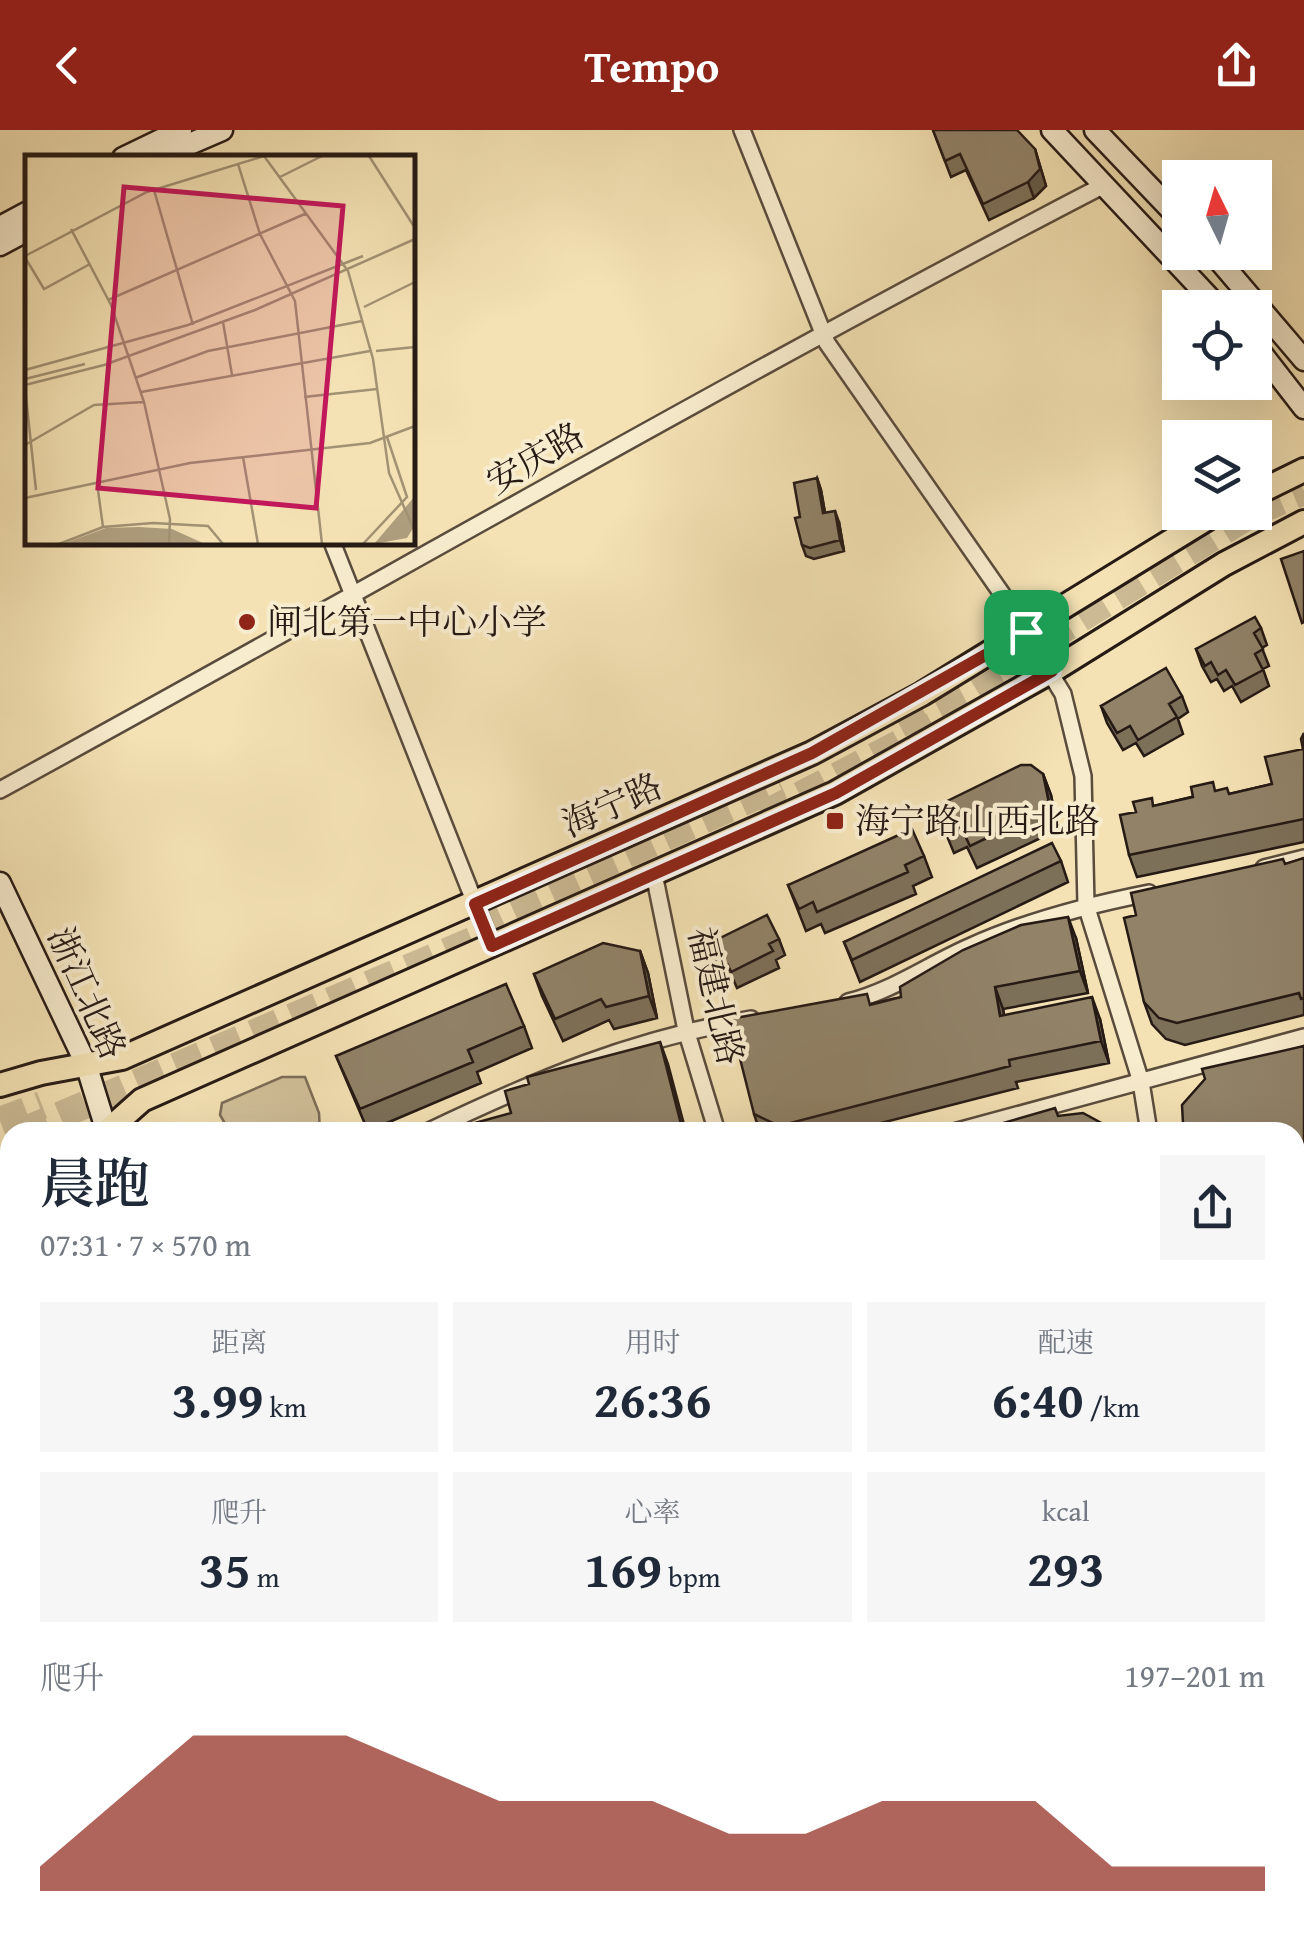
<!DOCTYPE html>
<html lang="zh">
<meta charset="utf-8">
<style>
body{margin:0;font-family:"Gentium Book Plus","Noto Serif SC",serif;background:#f6f6f7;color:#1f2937;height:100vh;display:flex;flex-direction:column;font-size:38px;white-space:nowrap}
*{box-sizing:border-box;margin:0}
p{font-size:32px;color:#747a83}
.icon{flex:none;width:55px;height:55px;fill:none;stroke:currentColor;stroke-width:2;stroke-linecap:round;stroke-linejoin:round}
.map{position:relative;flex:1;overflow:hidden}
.sheet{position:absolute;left:0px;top:992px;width:1305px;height:812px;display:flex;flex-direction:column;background:#fff;border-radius:30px 30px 0 0;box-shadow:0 10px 40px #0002}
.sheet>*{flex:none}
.needle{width:65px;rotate:355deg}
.tools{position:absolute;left:1162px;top:30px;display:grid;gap:20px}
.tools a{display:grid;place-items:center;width:110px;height:110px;border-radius:0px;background:#fff;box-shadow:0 10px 40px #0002;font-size:50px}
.pin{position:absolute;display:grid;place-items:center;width:85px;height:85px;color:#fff;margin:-42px;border-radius:20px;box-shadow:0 5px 15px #0006}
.round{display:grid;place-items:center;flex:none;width:105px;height:105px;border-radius:0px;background:#f6f6f7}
.headline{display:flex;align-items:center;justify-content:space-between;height:170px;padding:0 40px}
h1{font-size:55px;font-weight:600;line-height:75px}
.metrics{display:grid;grid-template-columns:repeat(3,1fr);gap:15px;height:170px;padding:10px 40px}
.metrics div{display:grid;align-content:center;border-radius:0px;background:#f6f6f7;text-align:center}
.metrics b{font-size:50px;font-weight:600}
.metrics small{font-size:28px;font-weight:400}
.metrics p{font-size:28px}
.chart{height:280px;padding:20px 40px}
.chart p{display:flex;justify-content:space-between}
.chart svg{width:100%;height:180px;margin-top:10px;fill:#8f2418;opacity:.7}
header{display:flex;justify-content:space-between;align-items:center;height:130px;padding:0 40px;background:#8f2418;color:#fff;font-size:45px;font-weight:600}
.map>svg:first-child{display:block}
.green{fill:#d1c099;stroke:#7c6d57;stroke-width:2.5}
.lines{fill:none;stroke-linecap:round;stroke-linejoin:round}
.highway-tunnel{stroke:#cbba94;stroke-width:28;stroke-dasharray:28 14;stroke-linecap:butt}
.street-casing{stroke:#5a4c3d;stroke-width:20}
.secondary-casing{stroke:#261a15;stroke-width:25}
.primary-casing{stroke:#261a15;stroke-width:28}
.street{stroke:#f8ecce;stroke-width:15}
.secondary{stroke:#f8ecce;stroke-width:20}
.primary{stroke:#f4e2b4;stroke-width:22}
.wall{fill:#7d7059;stroke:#261a15;stroke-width:2.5}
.shaded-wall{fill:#665b49;stroke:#261a15;stroke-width:2.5}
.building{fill:#918268;stroke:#261a15;stroke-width:2.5}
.route-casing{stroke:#fff;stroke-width:20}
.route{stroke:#8f2418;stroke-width:12}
.poi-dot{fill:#8f2418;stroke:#f8ecce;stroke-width:4}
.labels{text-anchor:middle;stroke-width:8;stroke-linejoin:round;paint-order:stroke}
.street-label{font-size:35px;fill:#261a15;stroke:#f8ecce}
.poi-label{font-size:35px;fill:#261a15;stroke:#f8ecce;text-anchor:start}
.inset-road{fill:none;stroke:#a29274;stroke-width:2.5}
.view{fill:#c2185b;fill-opacity:0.15;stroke:#c2185b;stroke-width:5}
.inset-edge{fill:none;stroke:#261a15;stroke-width:5}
</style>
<header><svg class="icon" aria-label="back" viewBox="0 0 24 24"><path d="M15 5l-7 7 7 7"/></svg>Tempo<svg class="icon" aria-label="share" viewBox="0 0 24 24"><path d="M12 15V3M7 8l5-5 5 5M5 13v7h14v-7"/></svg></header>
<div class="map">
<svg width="1304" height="1803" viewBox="0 0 1304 1803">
<rect width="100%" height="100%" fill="#f4e2b4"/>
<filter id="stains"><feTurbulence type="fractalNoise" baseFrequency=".002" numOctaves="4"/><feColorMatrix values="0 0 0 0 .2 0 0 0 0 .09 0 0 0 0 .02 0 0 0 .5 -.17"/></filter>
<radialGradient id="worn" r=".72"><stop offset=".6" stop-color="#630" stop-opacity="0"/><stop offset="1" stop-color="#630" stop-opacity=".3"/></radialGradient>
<path class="green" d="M282,947H305L319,983L320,1002H230L220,985L222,973Z"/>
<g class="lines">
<path class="highway-tunnel" d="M1255,382L1304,361
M899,594L962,561L1254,382
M763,685L933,596
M473,793L781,655
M0,991L42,975
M21,1002L503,798"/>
<defs>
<path id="street" d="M742,0L827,213L1002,464L1063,564L1083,646L1086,775L1141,952L1149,1002
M332,412L492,816
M0,660C368,459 731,248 1104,55
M1264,738L1304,728
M654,744L686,900L717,1002
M848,872C892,861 928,835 969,817C1026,791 1088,775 1149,763
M427,1002C536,950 631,909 751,889
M954,1002L1304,907
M1295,1129L1304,1127
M0,1297L10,1298
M1295,1769L1303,1803"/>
<path id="secondary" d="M1052,0L1219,178
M1095,0L1180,89
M123,28L181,0
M157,28L222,0
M0,97L28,82
M0,115L28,100
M1212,122L1304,230
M1255,215L1304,278
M0,753L86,934L107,1002
M1295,1434L1304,1432
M1295,1453L1304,1451
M0,1745L10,1742
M384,1795L387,1803
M910,1795L912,1803"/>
<path id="primary" d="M1255,364L1304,340
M0,955L41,943L122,928L812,623L922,564L1218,382
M106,1002L142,970L835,663L1052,541L1224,434L1304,392
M0,1052L10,1047"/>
</defs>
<use href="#street" class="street-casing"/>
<use href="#secondary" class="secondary-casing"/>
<use href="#primary" class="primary-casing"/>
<use href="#street" class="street"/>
<use href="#secondary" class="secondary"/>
<use href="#primary" class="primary"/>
</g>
<path class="wall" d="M933,0L1035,19L1046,56L1034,68L989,90L966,40L951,47Z
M817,348L821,360L825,383L839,392L844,421L814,429L806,426L802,415L800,387Z
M1261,498L1267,515L1262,518L1269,536L1263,539L1269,556L1241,572L1232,556L1224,561L1217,549L1211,552L1202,536L1196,519Z
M1182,566L1188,582L1178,589L1183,604L1144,626L1136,613L1123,620L1107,593L1101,576Z
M1304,603V712L1137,747L1129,725L1136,682L1154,676L1216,661L1229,664L1272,654L1303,619Z
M1043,644L1051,665L1058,700L977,738L967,717L954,723L935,677Z
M924,726L932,747L913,756L916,764L825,803L821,794L806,801L788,755Z
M1304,728V885L1185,915L1166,909L1152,894L1144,872L1136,785Z
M1061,731L1068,752L860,852L844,812Z
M1076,808L1088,863L1003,879L1004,885L1100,889L1109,933L1016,952L1018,958L846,1002H760L754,984L871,874L901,867Z
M779,809L785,825L776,830L779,838L737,858L734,851L726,855L708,814Z
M640,821L648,843L657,888L614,899L609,890L563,911L542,866L534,844Z
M524,896L532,918L477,942L481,953L368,1001L336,926Z
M1304,916V1108L1295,1110V1002L1183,993Z
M1304,1164V1226L1295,1227V1166Z
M1304,1320V1381L1295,1383V1321Z
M1304,1495V1669L1297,1670L1295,1665V1497Z
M10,1571V1605L1,1581Z
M10,1605V1640L1,1616Z
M98,1795H237L240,1802L101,1803Z"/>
<path class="shaded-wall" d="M1035,19L1046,56L1034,68L1028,52Z
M817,348L821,360L827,394L823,383Z
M835,381L839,392L844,421L840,410Z
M1043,644L1051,665L1058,700L1050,678Z
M1068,787L1076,808L1088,863L1080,841Z
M640,821L648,843L657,888L649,866Z
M995,857L1003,879L1008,907L1000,886Z
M1092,867L1100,889L1109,933L1101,911Z
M660,912L668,934L686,1002H683Z"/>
<path class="building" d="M933,0H1017L1035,19L1040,39L1028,52L983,74L960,24L945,31Z
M817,348L823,383L835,381L840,410L810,418L802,415L795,388L800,387L794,353Z
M1304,421V492L1302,493L1281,429Z
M1255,487L1261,498L1254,503L1263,519L1255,524L1263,540L1235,555L1226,540L1218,545L1211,532L1205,536L1196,519Z
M1166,538L1182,566L1169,574L1177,587L1138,610L1130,596L1117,603L1101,576Z
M1304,603V689L1129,725L1120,685L1136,682L1133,672L1152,668L1153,676L1193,667L1191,657L1213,652L1215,661L1227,658L1229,664L1272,654L1265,627L1303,619L1301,609Z
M1021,635H1031L1043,644L1050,678L970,716L960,695L946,701L935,677Z
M912,699L924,726L905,735L908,742L817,782L813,772L799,779L788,755Z
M1052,713L1061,731L852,830L844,812Z
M1304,728V868L1301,869L1299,863L1177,893L1159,888L1144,872L1124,788L1136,785L1131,763L1283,729L1285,734Z
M767,785L779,809L769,814L773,821L731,842L728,835L720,839L708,814Z
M1068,787L1080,841L995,857L1000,886L1092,867L1101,911L1009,930L1010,936L779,996L754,984L730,889L867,864L870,875L901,867L900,857L963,820L1021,795Z
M603,813L640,821L649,866L606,877L601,869L555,889L534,844Z
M506,854L524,896L468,920L473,932L360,979L336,926Z
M660,912L683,1002H458L457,998L511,983L505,961L529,954L527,947Z
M1304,916V1085L1295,1087V1002H1172L1171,996L1183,993L1182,975L1205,949L1202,939Z
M1055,978L1058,986L1083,983L1105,995L1110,1002H972Z
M1304,1164V1203L1295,1204V1166Z
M10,1180V1202L1,1184Z
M1304,1320V1358L1295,1360V1321Z
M1304,1495V1645L1295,1647V1497Z
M10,1571V1588L1,1581Z
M10,1605V1623L1,1616Z
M1304,1692V1739L1295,1706V1695Z
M10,1761V1795H69L73,1803H5L0,1779V1763Z
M98,1795H183L159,1803H101Z
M273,1795H320L323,1803H276Z
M468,1795H606L608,1803H470Z"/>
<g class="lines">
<defs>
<path id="route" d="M1026,502L1052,541L836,663L492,816L475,774L812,623Z"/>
</defs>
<use href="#route" class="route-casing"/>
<use href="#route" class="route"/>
</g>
<g class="poi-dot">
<circle cx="247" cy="492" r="10"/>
<rect x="825" y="681" width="20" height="20" rx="5"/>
</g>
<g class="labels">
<g class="street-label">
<text transform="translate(535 328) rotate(-30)" y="12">安庆路</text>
<text transform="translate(612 675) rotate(-24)" y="12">海宁路</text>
<text transform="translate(87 863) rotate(66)" y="12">浙江北路</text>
<text transform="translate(716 866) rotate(77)" y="12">福建北路</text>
</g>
<g class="poi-label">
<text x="267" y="504">闸北第一中心小学</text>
<text x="855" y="703">海宁路山西北路</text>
</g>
</g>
<g transform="translate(25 25)">
<rect width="390" height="390" fill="#f4e2b4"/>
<path d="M390,341V370L382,383L349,389ZM114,372L147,374L180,389H38L81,373Z" fill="#ae9e7e"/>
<path class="inset-road" d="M344,1L390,73M213,9L235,79L270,146L297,389M255,22L297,1M129,35L168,170M46,74L86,150L119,247L145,364L144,389M0,101L122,37L239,1L323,116L348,204L364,318L390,377M1,104L19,134L65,109M83,145L282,58M339,152L390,127M198,167L207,220M351,196L390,192M0,215L163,170L338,101M110,223L183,196L337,166M0,224L60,209M0,230L79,210L230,155L390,84M0,233L11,335M116,237L345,196M279,242L352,234M0,290L69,250L119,247M218,302L233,389M72,328L78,372M0,343L165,308L345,288L390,271M34,389L78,372L128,368L183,371L198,389M338,389L382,342L362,282"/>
<path class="view" d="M99,32L318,51L291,353L73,333Z"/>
<rect width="390" height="390" class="inset-edge"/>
</g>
<rect width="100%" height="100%" filter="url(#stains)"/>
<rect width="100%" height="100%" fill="url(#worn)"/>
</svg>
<div class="tools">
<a><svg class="needle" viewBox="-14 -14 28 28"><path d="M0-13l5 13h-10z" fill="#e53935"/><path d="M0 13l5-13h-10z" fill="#747a83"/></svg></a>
<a><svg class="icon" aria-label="locate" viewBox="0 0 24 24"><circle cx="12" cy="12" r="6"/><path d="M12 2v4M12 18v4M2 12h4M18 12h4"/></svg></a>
<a><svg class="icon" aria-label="layers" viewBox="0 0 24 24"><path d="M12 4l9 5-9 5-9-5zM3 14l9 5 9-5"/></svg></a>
</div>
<div class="pin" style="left:1026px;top:502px;background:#1e9e55"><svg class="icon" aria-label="arrive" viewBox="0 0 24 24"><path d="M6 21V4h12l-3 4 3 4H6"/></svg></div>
<section class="sheet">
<div class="headline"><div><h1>晨跑</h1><p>07:31 · 7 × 570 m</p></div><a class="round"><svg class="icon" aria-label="share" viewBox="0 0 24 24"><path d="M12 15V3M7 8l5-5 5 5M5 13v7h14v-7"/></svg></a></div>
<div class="metrics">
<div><p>距离</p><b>3.99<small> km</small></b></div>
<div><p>用时</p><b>26:36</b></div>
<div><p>配速</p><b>6:40<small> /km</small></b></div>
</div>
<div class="metrics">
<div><p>爬升</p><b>35<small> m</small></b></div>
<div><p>心率</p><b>169<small> bpm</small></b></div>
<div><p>kcal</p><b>293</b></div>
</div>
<div class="chart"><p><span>爬升</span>197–201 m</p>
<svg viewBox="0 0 160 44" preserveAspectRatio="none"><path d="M0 44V38L10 22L20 6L30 6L40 6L50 14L60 22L70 22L80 22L90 30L100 30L110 22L120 22L130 22L140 38L150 38L160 38V44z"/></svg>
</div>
</section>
</div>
